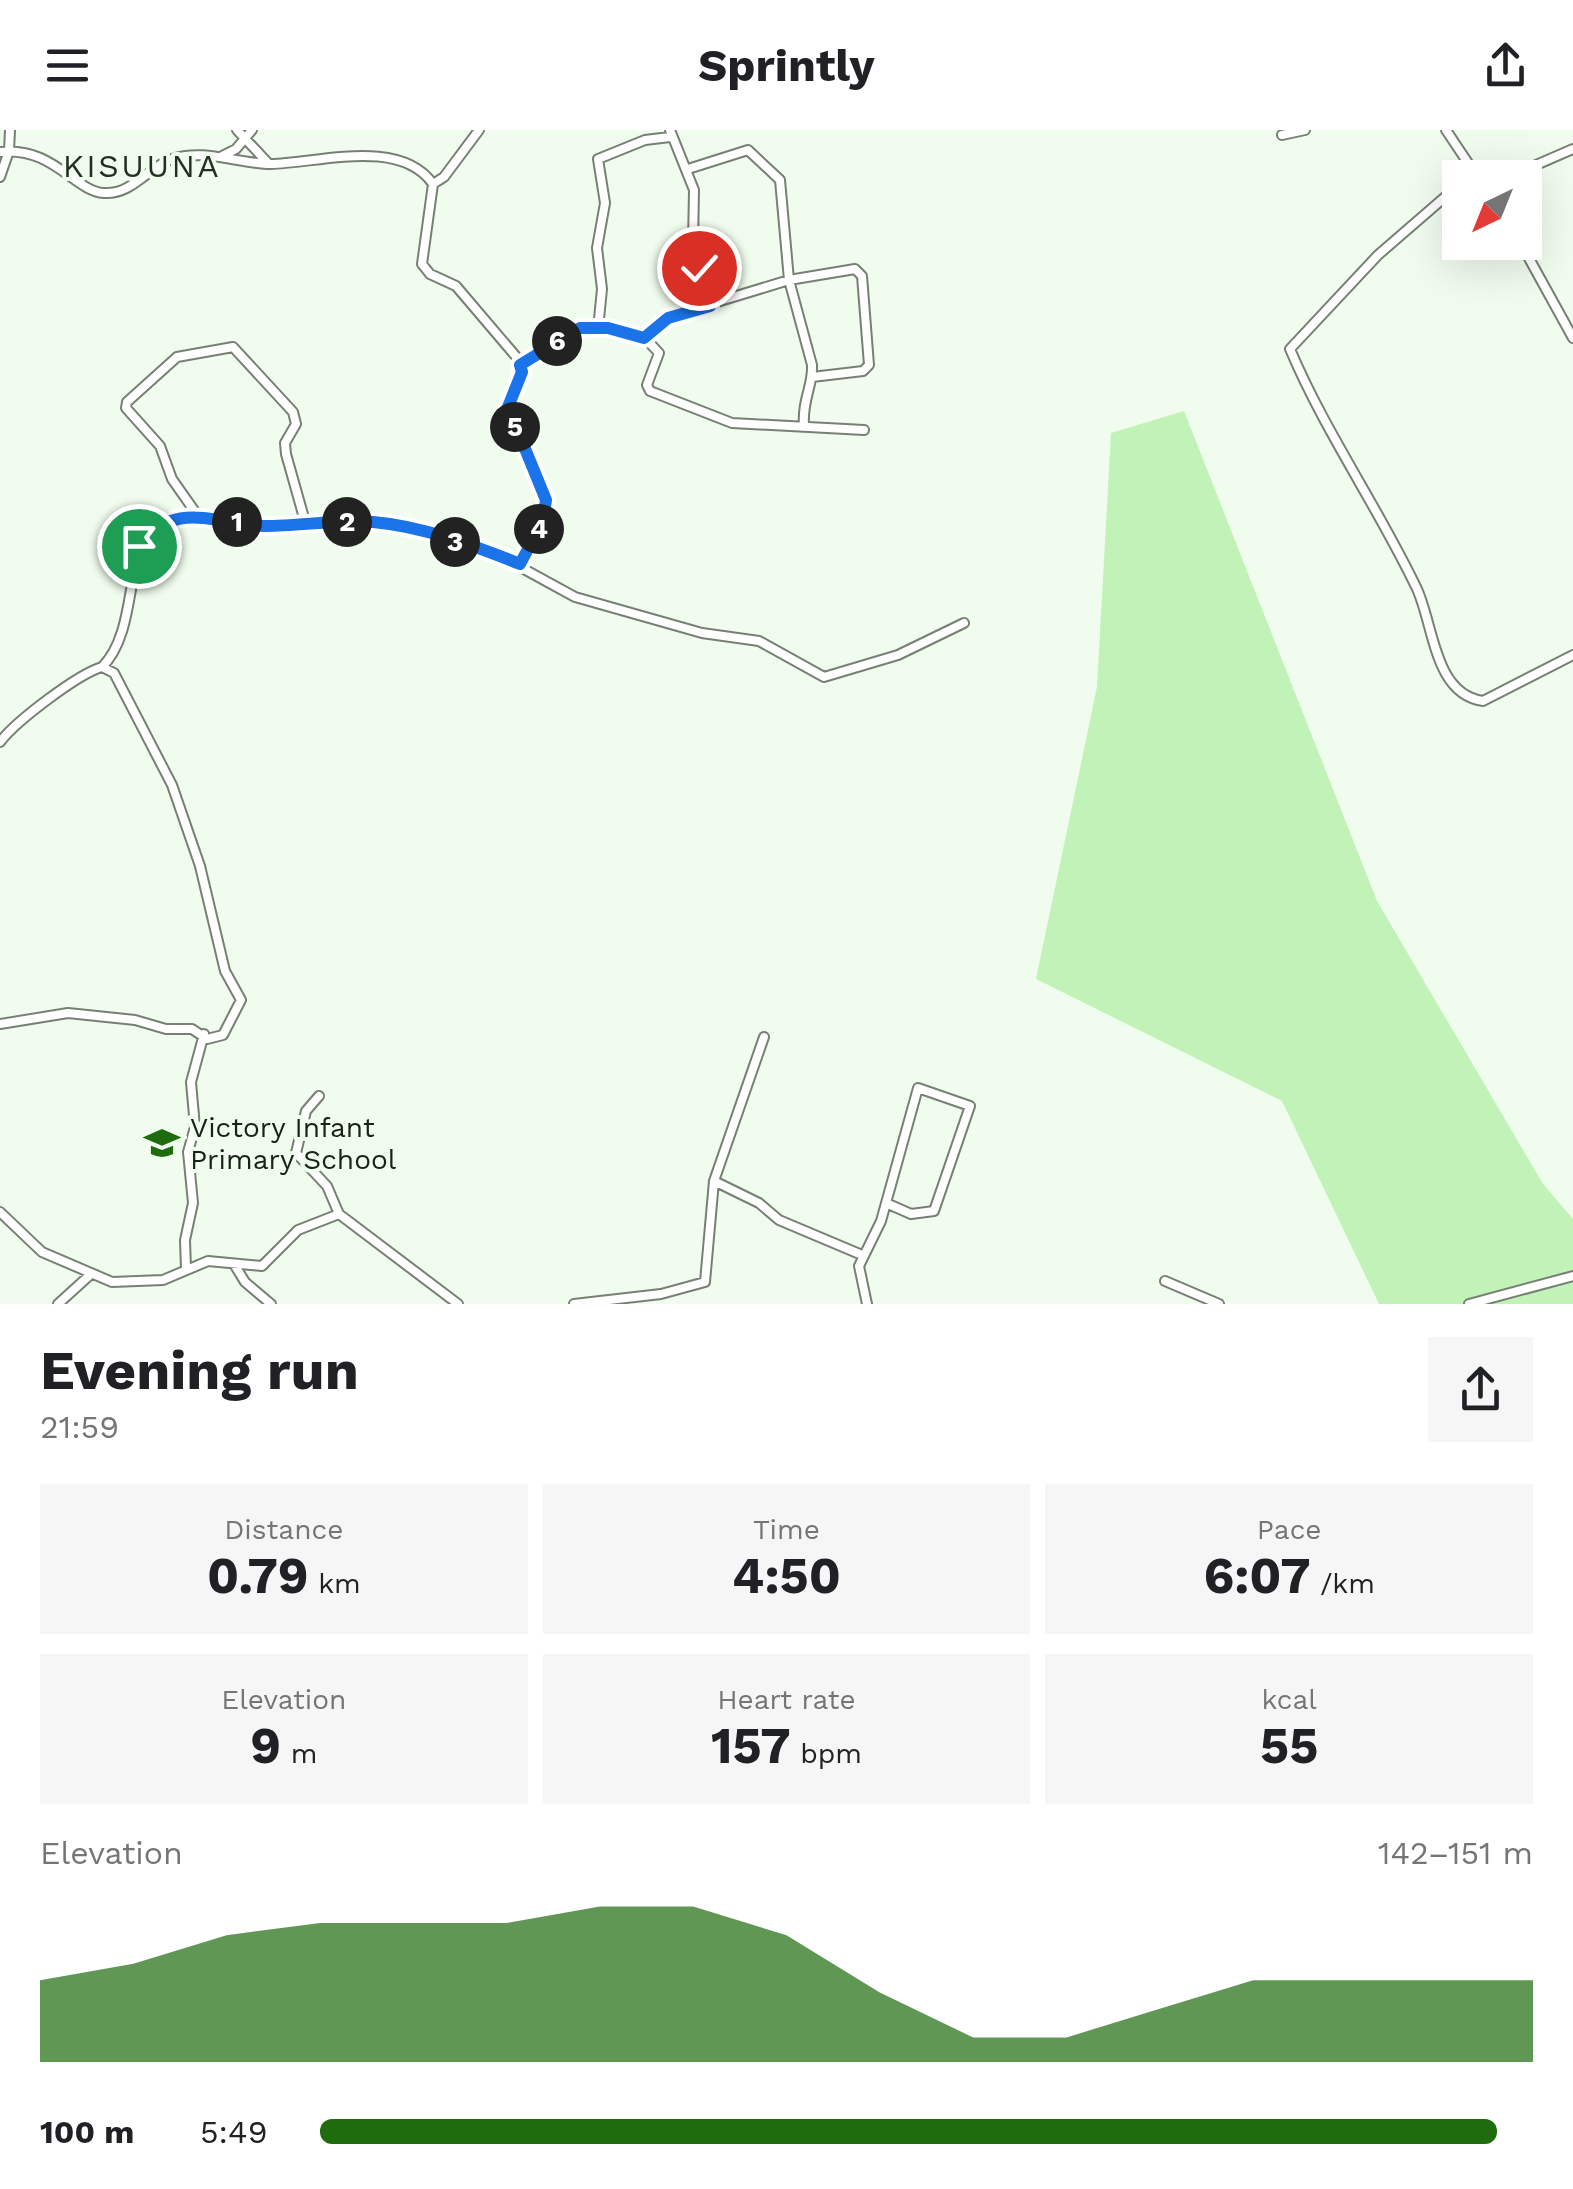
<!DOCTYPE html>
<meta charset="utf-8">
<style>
body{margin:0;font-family:"Work Sans",sans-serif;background:#f6f6f6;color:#202124;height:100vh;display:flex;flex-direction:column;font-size:38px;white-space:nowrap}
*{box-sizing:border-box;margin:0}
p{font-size:32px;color:#757577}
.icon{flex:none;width:55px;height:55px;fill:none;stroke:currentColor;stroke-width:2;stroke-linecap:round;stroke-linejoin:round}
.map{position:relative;height:1174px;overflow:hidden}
.sheet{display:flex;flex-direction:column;background:#fff;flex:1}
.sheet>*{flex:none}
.needle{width:65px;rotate:223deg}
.buttons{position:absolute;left:1442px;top:30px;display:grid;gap:20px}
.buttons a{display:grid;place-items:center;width:100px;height:100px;border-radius:0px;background:#fff;box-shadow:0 10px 40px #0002;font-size:50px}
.pin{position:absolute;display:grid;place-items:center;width:85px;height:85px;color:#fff;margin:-42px;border:5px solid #fff;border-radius:50%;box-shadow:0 2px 10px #0007}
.km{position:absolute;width:50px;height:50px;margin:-25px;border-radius:50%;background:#222;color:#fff;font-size:28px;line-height:50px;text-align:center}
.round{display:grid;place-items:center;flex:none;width:105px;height:105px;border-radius:0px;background:#f6f6f6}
.headline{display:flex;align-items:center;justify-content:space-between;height:170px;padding:0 40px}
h1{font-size:55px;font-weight:700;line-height:75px}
.metrics{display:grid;grid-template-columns:repeat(3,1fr);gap:15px;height:170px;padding:10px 40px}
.metrics div{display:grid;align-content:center;border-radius:0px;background:#f6f6f6;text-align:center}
.metrics b{font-size:50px;font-weight:700}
.metrics small{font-size:28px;font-weight:400}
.metrics p{font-size:28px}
.chart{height:280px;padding:20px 40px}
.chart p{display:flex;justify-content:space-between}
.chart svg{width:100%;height:180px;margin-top:10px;fill:#1e6c0d;opacity:.7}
ul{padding:0 40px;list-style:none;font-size:32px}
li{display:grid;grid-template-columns:160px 120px 1fr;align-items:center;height:75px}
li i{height:25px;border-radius:12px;background:#1e6c0d}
header{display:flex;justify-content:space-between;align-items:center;height:130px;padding:0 40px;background:#fff;font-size:45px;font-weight:700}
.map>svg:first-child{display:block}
.green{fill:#c1f2b8}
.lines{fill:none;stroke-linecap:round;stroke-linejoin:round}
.street-casing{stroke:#768174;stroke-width:12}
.street{stroke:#fff;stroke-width:8}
.route-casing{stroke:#fff;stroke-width:20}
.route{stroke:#1a73e8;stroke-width:12}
.labels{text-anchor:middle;stroke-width:8;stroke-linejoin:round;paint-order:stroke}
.poi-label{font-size:28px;fill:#1c201b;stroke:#f0fced;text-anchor:start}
.quarter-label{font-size:32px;letter-spacing:2.5px;fill:#252e23;stroke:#f0fced}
</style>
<header><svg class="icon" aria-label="menu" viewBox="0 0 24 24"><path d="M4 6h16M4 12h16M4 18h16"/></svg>Sprintly<svg class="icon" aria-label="share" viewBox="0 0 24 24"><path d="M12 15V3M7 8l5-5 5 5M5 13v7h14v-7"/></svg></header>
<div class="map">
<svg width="1573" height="1174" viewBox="0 0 1573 1174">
<rect width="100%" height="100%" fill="#f0fced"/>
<path class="green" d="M1184,281L1377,771L1543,1054L1573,1089V1174H1379L1282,971L1036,849L1097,557L1111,303Z"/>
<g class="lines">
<defs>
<path id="street" d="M237,0L268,33
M670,0L694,60L693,113L711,176
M1446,0L1478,48
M1282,5L1305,0
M0,22C53,16 74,61 104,63C132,65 148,37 172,29C204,18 239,34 271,34C318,33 400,7 433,54L444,47L479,0
M222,26L236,19L252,0
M688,39L748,20L780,50L789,150L812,235C813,257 802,269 804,296
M0,47L9,21L10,0
M1506,48L1573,19
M433,54L422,134L430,144L456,156L519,230L522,242L508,277L546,371L543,391L520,435
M1460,54L1378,125L1290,219C1325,302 1378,377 1417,459C1434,496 1434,564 1483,571L1573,525
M1520,112L1573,208
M598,199L602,159L597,118L605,73L598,29L645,10L670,7
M645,208L659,223L647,255L650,261L732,293L864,300
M520,235L580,198L608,199L645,208L674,185L789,150L855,139L862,146L869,235L863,241L812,247
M306,395L286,324L285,313L296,294L293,282L233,217L177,227L127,272L126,278L160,316L172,349L198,386L260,396L373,392L405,399L502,427L575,467L702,503L759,511L824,547L898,525L964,493
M102,537C138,502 125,422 152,398C162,389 184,389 198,386
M0,612C16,591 78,544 102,537L114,543L172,655L200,736L225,841L241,870L223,905L207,909L192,899H166L135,890L68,883L0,894
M319,966L306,981L296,1023L327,1056L339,1084
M714,1051L759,1073L779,1090L862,1125
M0,1082L42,1122L112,1152L163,1150L208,1131L262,1136L298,1100L339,1084L458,1174
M234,1134L245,1152L271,1174
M186,1139L185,1110L193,1073L188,1022L195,997L191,952L204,904
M1165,1151L1219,1174
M58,1174L91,1144
M574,1174L661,1164L705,1152L714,1051L764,907
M867,1174L859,1136L881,1091L918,958L970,976L934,1081L911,1084L886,1073
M1469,1174L1573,1146"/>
</defs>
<use href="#street" class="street-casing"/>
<use href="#street" class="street"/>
</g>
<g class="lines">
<defs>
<path id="route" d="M139,416C174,368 217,395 265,396C301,396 338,389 373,392C422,396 475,416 520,434L543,391L546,370L508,277L522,242L520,235L580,198H608L644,208L668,188L710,176L699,138"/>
</defs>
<use href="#route" class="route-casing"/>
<use href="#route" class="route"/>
</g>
<defs>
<symbol id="school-bare" viewBox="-9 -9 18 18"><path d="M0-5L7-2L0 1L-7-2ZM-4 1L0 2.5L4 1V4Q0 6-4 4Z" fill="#1e6c0d" stroke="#f0fced" stroke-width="2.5" paint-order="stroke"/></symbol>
</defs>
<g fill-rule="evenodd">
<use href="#school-bare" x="137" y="988" width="50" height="50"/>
</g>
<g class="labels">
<g class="poi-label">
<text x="190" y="1007">Victory Infant<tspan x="190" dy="32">Primary School</tspan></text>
</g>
<g class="quarter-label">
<text x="142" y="47">KISUUNA</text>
</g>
</g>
</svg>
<div class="buttons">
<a><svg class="needle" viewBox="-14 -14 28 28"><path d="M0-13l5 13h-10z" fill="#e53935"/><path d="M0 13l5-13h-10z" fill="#757577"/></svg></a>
</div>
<div class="pin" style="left:139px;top:416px;background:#1e9e55"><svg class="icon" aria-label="arrive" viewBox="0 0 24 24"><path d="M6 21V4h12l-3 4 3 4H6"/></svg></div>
<div class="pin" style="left:699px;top:138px;background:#d93025"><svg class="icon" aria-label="check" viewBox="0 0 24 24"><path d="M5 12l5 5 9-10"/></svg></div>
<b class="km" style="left:237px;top:392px">1</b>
<b class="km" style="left:347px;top:392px">2</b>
<b class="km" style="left:455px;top:412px">3</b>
<b class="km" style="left:539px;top:399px">4</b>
<b class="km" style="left:515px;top:297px">5</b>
<b class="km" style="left:557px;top:211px">6</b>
</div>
<section class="sheet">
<div class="headline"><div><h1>Evening run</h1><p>21:59</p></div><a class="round"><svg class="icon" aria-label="share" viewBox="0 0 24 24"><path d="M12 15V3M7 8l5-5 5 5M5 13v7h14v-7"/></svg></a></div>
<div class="metrics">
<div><p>Distance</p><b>0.79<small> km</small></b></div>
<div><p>Time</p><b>4:50</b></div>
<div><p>Pace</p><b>6:07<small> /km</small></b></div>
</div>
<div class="metrics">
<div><p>Elevation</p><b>9<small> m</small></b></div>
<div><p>Heart rate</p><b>157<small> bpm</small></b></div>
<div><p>kcal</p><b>55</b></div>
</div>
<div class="chart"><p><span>Elevation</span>142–151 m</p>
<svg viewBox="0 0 160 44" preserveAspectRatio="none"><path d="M0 44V24L10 20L20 13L30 10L40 10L50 10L60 6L70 6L80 13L90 27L100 38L110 38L120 31L130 24L140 24L150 24L160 24V44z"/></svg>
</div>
<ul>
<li><b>100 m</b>5:49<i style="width:97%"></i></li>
</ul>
</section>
